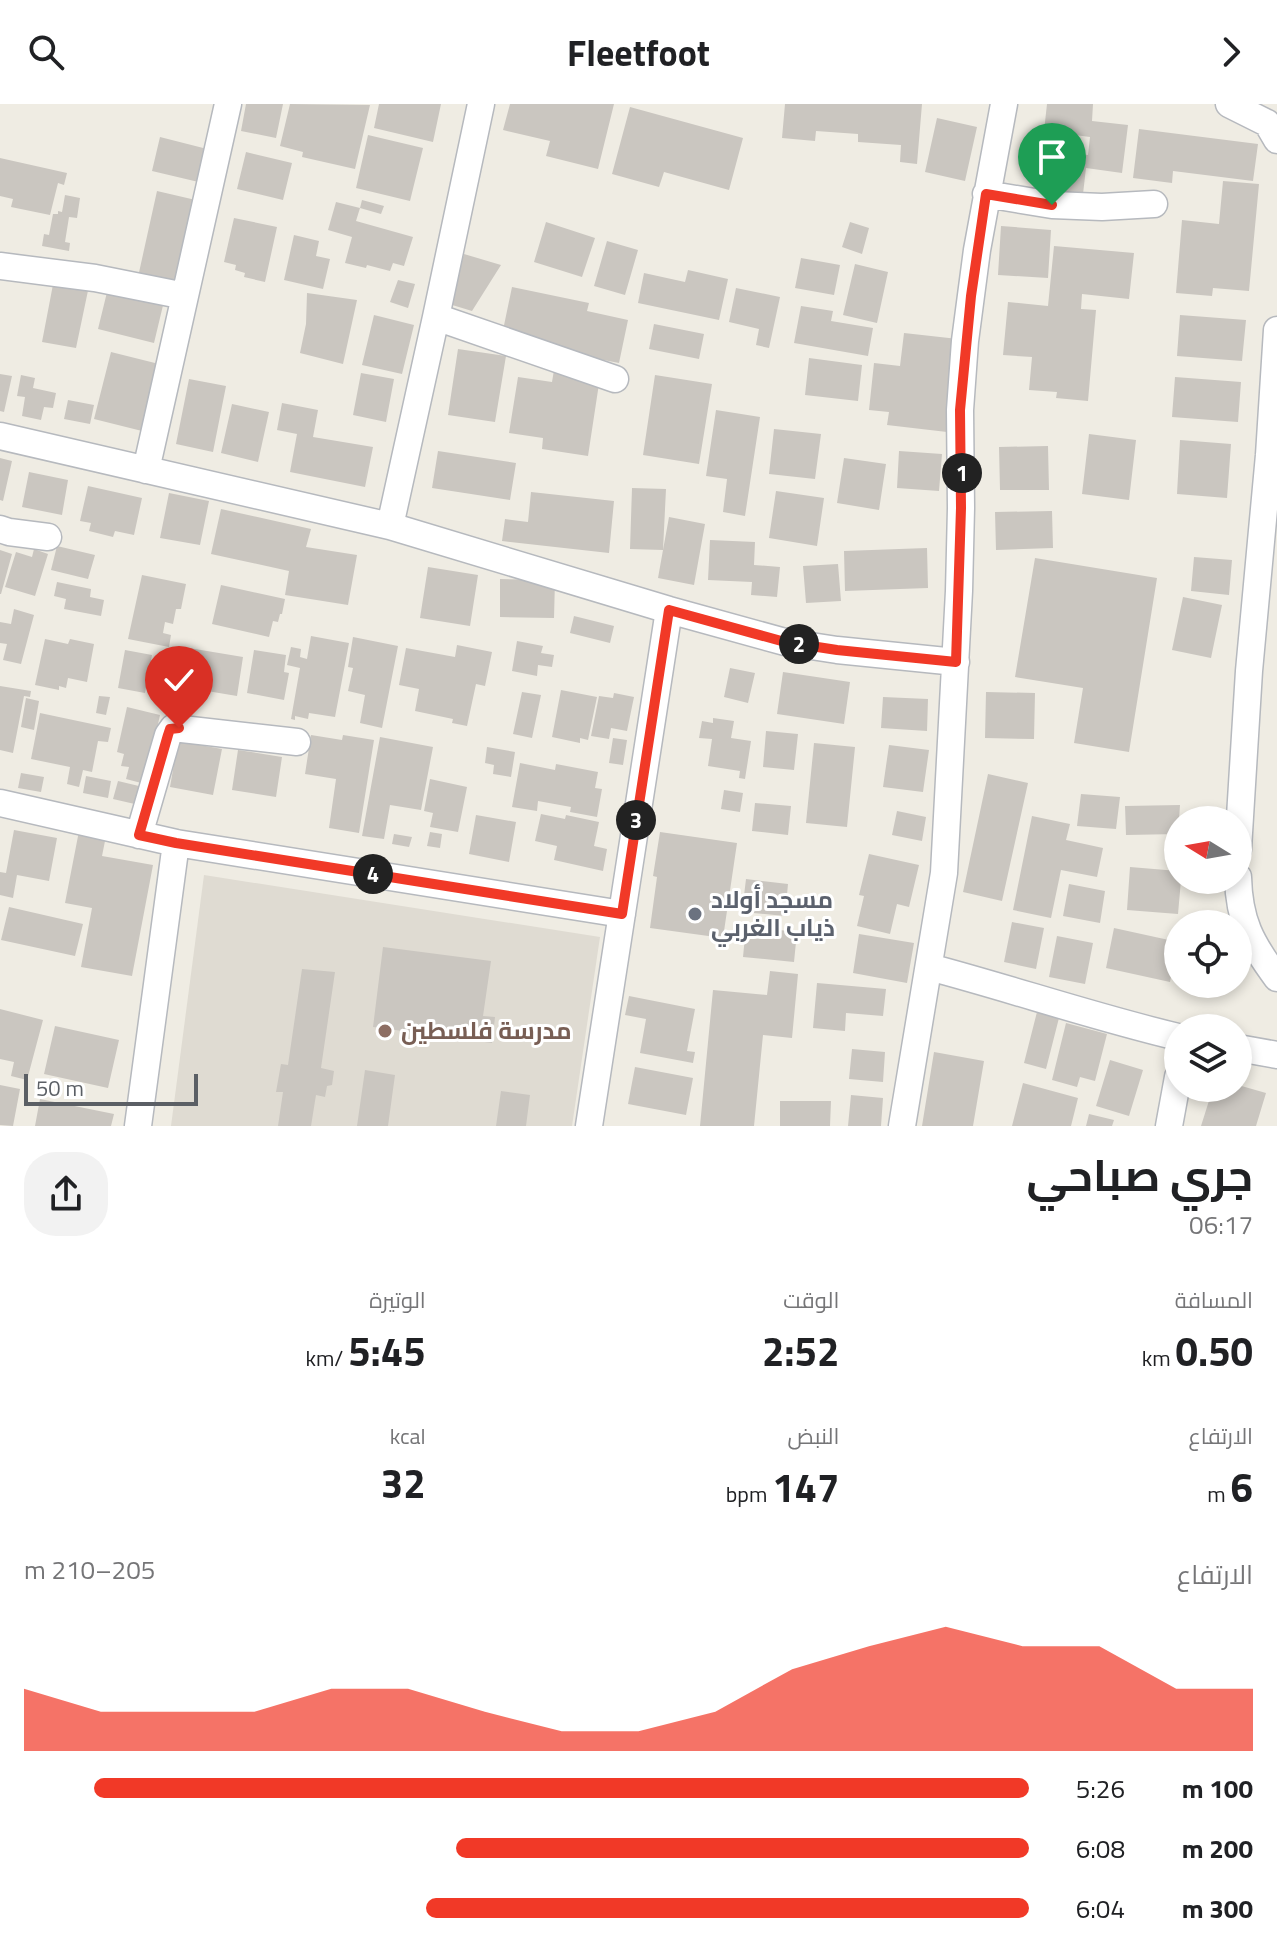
<!DOCTYPE html>
<html lang="ar">
<meta charset="utf-8">
<style>
body{margin:0;font-family:"Titillium Web",Cairo,sans-serif;background:#f2f2f2;color:#202124;direction:rtl;height:100vh;display:flex;flex-direction:column;font-size:30px;white-space:nowrap}
*{box-sizing:border-box;margin:0}
p{font-size:26px;color:#757577}
.icon{flex:none;width:44px;height:44px;fill:none;stroke:currentColor;stroke-width:2;stroke-linecap:round;stroke-linejoin:round}
.map{position:relative;height:1022px;overflow:hidden;direction:ltr}
.details{display:flex;flex-direction:column;background:#fff;flex:1}
.details>*{flex:none}
.needle{width:52px;rotate:281deg}
.tools{position:absolute;left:1164px;top:702px;display:grid;gap:16px}
.tools a{display:grid;place-items:center;width:88px;height:88px;border-radius:50%;background:#fff;box-shadow:0 4px 12px #0003;font-size:40px}
.scale{position:absolute;left:24px;bottom:20px;width:174px;box-sizing:border-box;padding-left:8px;border:4px solid #5b5f65;border-top:0;font-size:22px;line-height:28px;white-space:nowrap;color:#5b5f65;-webkit-text-stroke:6px #fff;paint-order:stroke}
.pin{position:absolute;display:grid;place-items:center;width:68px;height:68px;color:#fff;margin:-82px -34px;border-radius:50% 50% 50% 0;rotate:-45deg;box-shadow:0 0 8px #0007}
.pin .icon{rotate:45deg}
.km{position:absolute;width:40px;height:40px;margin:-20px;border-radius:50%;background:#222;color:#fff;font-size:22px;line-height:40px;text-align:center}
.round{display:grid;place-items:center;flex:none;width:84px;height:84px;border-radius:32px;background:#f2f2f2}
.headline{display:flex;align-items:center;justify-content:space-between;height:136px;padding:0 24px}
h1{font-size:44px;font-weight:700;line-height:60px}
.metrics{display:grid;grid-template-columns:repeat(3,1fr);gap:12px;height:136px;padding:8px 24px}
.metrics div{display:grid;align-content:center}
.metrics b{font-size:40px;font-weight:700}
.metrics small{font-size:22px;font-weight:400}
.metrics p{font-size:22px}
.chart{height:224px;padding:16px 24px}
.chart p{display:flex;justify-content:space-between}
.chart svg{width:100%;height:144px;margin-top:8px;fill:#f13927;opacity:.7}
ul{padding:0 24px;list-style:none;font-size:26px}
li{display:grid;grid-template-columns:128px 96px 1fr;align-items:center;height:60px}
li i{height:20px;border-radius:10px;background:#f13927}
header{display:flex;justify-content:space-between;align-items:center;height:104px;padding:0 24px;background:#fff;font-size:36px;font-weight:700}
.map>svg:first-child{display:block}
.education{fill:#dfdbd2}
.building{fill:#cac6c0}
.lines{fill:none;stroke-linecap:round;stroke-linejoin:round}
.minor-casing{stroke:#b6b9be;stroke-width:29}
.minor{stroke:#fff;stroke-width:26}
.route-casing{stroke:#fff;stroke-width:16}
.route{stroke:#f13927;stroke-width:10}
.worship-dot{fill:#6b7280;stroke:#fff;stroke-width:3}
.education-dot{fill:#8d6e63;stroke:#fff;stroke-width:3}
.labels{text-anchor:middle;stroke-width:6;stroke-linejoin:round;paint-order:stroke}
.worship-label{font-size:24px;font-weight:bold;fill:#5b616d;stroke:#fff;text-anchor:start}
.education-label{font-size:24px;font-weight:bold;fill:#785e54;stroke:#fff;text-anchor:start}
</style>
<header><svg class="icon" aria-label="forward" viewBox="0 0 24 24"><path d="M9 5l7 7-7 7"/></svg>Fleetfoot<svg class="icon" aria-label="search" viewBox="0 0 24 24"><circle cx="10" cy="10" r="6"/><path d="M15 15l6 6"/></svg></header>
<div class="map">
<svg width="1277" height="1022" viewBox="0 0 1277 1022">
<rect width="100%" height="100%" fill="#efece3"/>
<path class="education" d="M204,771L600,833L572,1022H171Z"/>
<path class="building" d="M246,0H283L276,34L241,27Z
M290,0L370,1L355,65L302,53L303,48L280,42Z
M379,0H441L433,38L374,24Z
M510,0H614L598,65L546,52L550,37L503,26Z
M785,0H922L917,60L900,58L901,41L858,38V30L816,27L815,37L782,34Z
M1047,0H1093L1092,17L1128,21L1122,69L1086,64L1083,90L1035,84L1039,45L1088,51L1090,33L1044,27Z
M630,3L743,34L729,86L664,68L659,83L612,70Z
M937,14L977,23L965,77L925,68Z
M1139,25L1258,40L1253,77L1173,67L1172,79L1133,74Z
M368,31L423,44L410,97L356,84Z
M160,33L215,47L207,80L152,67Z
M246,48L292,59L283,96L237,85Z
M0,54L67,69L64,81L58,79L50,111L11,103L13,95L0,92Z
M1223,77L1259,80L1249,187L1213,184L1212,192L1176,189L1182,116L1219,120Z
M157,87L200,97L181,183L138,173Z
M65,91L80,94L77,114L69,113L65,138L70,139L69,147L42,142L44,130L49,131L53,110H58V107L62,108Z
M362,96L384,102L381,110L360,104Z
M336,98L360,104L356,117L413,133L404,162L393,159L390,167L367,161L366,164L345,159L352,133L328,126Z
M234,114L277,123L265,178L244,173L245,169L235,166L236,161L224,158Z
M546,118L595,134L582,173L534,158Z
M850,118L869,124L862,150L842,143Z
M1001,122L1051,126L1048,174L998,171Z
M294,131L319,137L316,152L330,155L323,185L284,176Z
M607,137L638,146L625,191L594,182Z
M1054,142L1134,149L1129,195L1082,190L1081,205L1096,206L1088,297L1056,294L1057,288L1029,286L1032,253L1003,251L1008,198L1048,202Z
M464,150L501,161L472,207L449,200Z
M801,154L840,161L834,191L795,184Z
M855,160L888,168L877,219L843,211Z
M688,166L728,175L719,216L638,199L644,169L685,178Z
M55,170L90,177L76,244L42,238Z
M398,176L415,180L408,204L390,198Z
M109,180L165,193L154,239L98,225Z
M512,183L589,199L587,207L628,216L619,259L578,251L579,248L502,231Z
M736,184L780,193L769,244L756,241L759,225L729,218Z
M307,189L357,196L343,260L300,249L306,220Z
M801,202L833,207L831,217L873,224L868,252L794,239Z
M374,211L414,221L402,270L362,261Z
M1180,211L1246,216L1242,257L1177,252Z
M654,220L704,230L699,255L649,245Z
M904,229L958,235L947,328L887,321L889,308L869,306L874,259L900,262Z
M458,245L506,252L495,318L448,311Z
M111,248L167,262L150,329L94,315Z
M809,254L862,261L858,297L805,291Z
M554,266L600,273L588,352L542,345L543,334L509,329L518,273L552,278Z
M361,269L394,275L386,318L353,311Z
M0,270L12,272L4,308L0,307Z
M21,271L35,274L33,284L56,289L53,304L44,303L41,316L22,312L25,293L17,292Z
M655,271L712,280L699,360L643,351Z
M1175,273L1241,278L1238,318L1172,313Z
M189,275L226,282L213,348L176,340Z
M68,296L94,301L90,320L64,315Z
M282,299L318,306L313,333L373,343L365,383L290,368L297,330L277,326Z
M232,300L269,308L258,358L221,349Z
M716,306L760,313L745,412L723,408L727,375L706,372Z
M774,325L821,330L815,375L769,370Z
M1089,330L1136,336L1129,396L1082,390Z
M1180,336L1231,340L1227,394L1177,390Z
M1048,342L1049,386H1000L999,343Z
M438,347L516,359L510,396L432,384Z
M899,347L942,350L939,387L897,384Z
M0,354L12,357L3,397L0,396Z
M844,354L886,360L879,406L837,399Z
M29,368L68,376L62,411L22,403Z
M88,382L142,394L134,431L115,427L113,433L89,427L91,419L80,417Z
M632,384L666,385L663,446L669,413L705,420L694,481L658,474L663,446L630,445Z
M776,387L824,394L817,442L769,434Z
M531,388L614,397L609,449L502,437L505,415L528,418Z
M169,389L209,397L200,441L160,434Z
M221,405L311,425L306,443L357,451L348,501L285,491L289,467L211,450Z
M1052,407L1053,444L996,446L995,408Z
M710,436L755,438L754,461L780,463L777,493L751,491L752,478L708,476Z
M57,442L95,451L88,475L51,466Z
M927,444L928,484L845,487L844,447Z
M34,445L48,450L35,492L5,483L16,448L32,453Z
M0,446L12,450L1,490H0Z
M1194,453L1232,456L1229,491L1191,487Z
M1035,454L1157,474L1129,648L1074,639L1083,584L1015,573Z
M838,460L841,497L806,499L803,462Z
M428,463L478,471L470,522L420,514Z
M142,471L186,480L181,505H176L173,520L165,518L163,529L171,531L169,543L128,535Z
M500,475L555,476L554,514L500,513Z
M57,478L91,485L90,493L104,496L101,512L64,505L66,495L54,492Z
M221,481L285,495L282,510H280L278,518L273,517L269,533L212,520Z
M1183,493L1222,501L1211,554L1172,546Z
M14,505L34,511L21,560L3,556L7,540L0,539V518L11,520Z
M574,512L614,522L610,539L570,529Z
M311,532L349,539L335,613L309,609L308,615L295,612V616L291,615L300,564L287,561L291,543L301,545L300,553L307,555Z
M353,533L398,542L382,624L360,619L365,591L348,587L353,564L348,563Z
M45,535L68,540L70,535L94,540L87,578L68,574L66,584L59,582V586L35,581Z
M517,537L543,542L541,549L554,551L552,563L538,561L537,572L512,567Z
M457,541L492,548L485,582L476,580L467,622L452,619L453,615L415,607L419,585L399,581L406,544L455,553Z
M189,544L243,553L237,592L183,583Z
M125,546L152,551L145,589L118,584Z
M254,546L286,551L284,568L289,569L284,596L247,589Z
M730,564L755,569L748,599L724,593Z
M783,568L850,578L844,620L777,610Z
M163,574L176,576L173,598L159,596Z
M0,582L31,587L30,593L24,592L13,649L0,646Z
M561,586L597,593L588,636L580,634V639L552,633Z
M522,588L541,591L532,634L513,630Z
M986,588L1035,589L1034,635L985,634Z
M614,589L634,593L627,627L611,624L609,635L591,632L599,592L613,594Z
M99,592L110,593L106,611L96,609Z
M883,593L928,595L927,627L881,624Z
M26,594L39,597L34,626L21,623Z
M127,603L160,611L145,680L126,675L129,663L121,662L124,650L117,648Z
M40,609L111,624L108,638L98,637L92,668L83,666L79,683L67,680L70,663L31,655Z
M713,614L734,617L731,634L751,637L745,675L739,674L740,667L708,662L712,635L699,634L702,617L713,619Z
M766,627L798,630L794,666L763,663Z
M311,631L342,636L343,631L374,636L359,729L329,724L336,675L305,670Z
M380,633L433,643L421,706L390,701L384,735L362,732Z
M613,634L627,636L623,661L609,659Z
M178,637L222,645L213,691L170,683Z
M814,639L855,643L847,723L806,719Z
M889,641L929,646L923,688L883,683Z
M487,643L515,648L511,673L493,670L494,661L485,659Z
M238,646L282,653L276,693L232,686Z
M520,659L555,666L556,660L598,668L595,684L602,685L597,713L570,708L571,703L538,697L537,707L512,703Z
M21,669L44,673L41,688L18,684Z
M988,670L1028,679L1002,797L963,788Z
M86,672L111,677L108,694L83,689Z
M430,675L467,683L458,728L430,723L433,709L424,707Z
M118,677L143,683L139,701L113,695Z
M724,686L743,689L740,708L721,705Z
M1081,690L1120,693L1116,725L1077,722Z
M755,699L791,702L788,731L752,727Z
M1180,701L1178,730L1126,731L1125,702Z
M897,707L926,713L922,737L892,731Z
M541,710L565,715L566,711L599,718L594,742L607,745L603,767L554,756L557,742L535,737Z
M476,711L516,718L509,758L469,750Z
M1032,712L1070,720L1066,736L1103,744L1097,773L1061,766L1051,814L1013,806Z
M14,726L57,734L49,777L17,771L13,794L0,791V768L6,769Z
M79,727L106,732L102,752L153,761L132,872L81,863L92,804L65,799Z
M430,728L442,730L440,744L427,742Z
M660,728L737,739L723,834L650,824L657,773L653,772Z
M394,730L412,733L409,743L392,740Z
M869,750L919,761L909,803L897,800L890,830L857,822L864,792L859,791Z
M1130,763L1178,767V776H1181L1178,810L1127,806Z
M746,775L788,780L785,812L742,808Z
M1069,780L1105,787L1100,819L1063,812Z
M9,803L83,820L75,852L1,836Z
M1012,818L1044,824L1036,865L1004,858Z
M746,822L797,828L794,858L743,853Z
M1114,824L1178,838L1170,878L1106,864Z
M859,830L914,839L907,879L853,869Z
M1057,832L1093,839L1085,880L1049,873Z
M383,843L491,857L483,912L495,913L492,939L373,923Z
M302,865L335,868L321,964L334,967L332,981L327,982L325,993L316,991L311,1022H278L283,988H276L281,960L288,961Z
M770,867L798,870L792,934L763,931L754,1022H700L713,886L767,891Z
M817,879L886,885L883,912L846,909L845,927L813,924Z
M629,892L695,905L687,947L695,948L693,959L640,949L646,915L625,911Z
M1038,904L1060,910L1046,965L1024,959Z
M0,905L43,916L27,976L11,972L14,958L0,955Z
M1066,919L1107,930L1095,977L1080,973L1077,983L1052,976Z
M55,922L119,936L108,984L44,970Z
M852,945L885,948L883,978L849,975Z
M934,948L984,957L973,1022H922Z
M1110,956L1143,966L1129,1012L1096,1002Z
M635,963L693,974L686,1011L628,1000Z
M365,966L395,971L388,1022H357Z
M1023,979L1078,994L1071,1022H1012Z
M0,981L20,985L13,1022L0,1021Z
M1238,981L1266,989L1256,1022H1201L1213,984H1238Z
M501,987L530,991L526,1022H496Z
M851,991L883,994L881,1022H848Z
M40,995L114,1010L111,1022H35Z
M780,997H831L830,1022H780Z
M1089,1010L1114,1016L1112,1022H1086Z"/>
<g class="lines">
<defs>
<path id="minor" d="M1229,0L1267,19L1277,36
M986,90L1052,101L1102,103L1154,100
M0,162L95,174L185,192
M436,213L615,275
M0,332L390,422L669,506L785,538L837,546L956,558
M146,366L228,0
M390,422L436,213L481,0
M0,425L9,428L48,433
M0,699L176,739L622,810
M139,731L168,631L173,624L297,638
M1238,745L1249,567L1269,351L1277,226
M1238,773C1239,817 1251,839 1277,874
M929,863C1012,885 1094,913 1178,933
M1238,944L1277,951
M138,1022L176,739
M589,1022L669,506
M902,1022L944,769L959,487L961,404L960,306L965,237L977,146L1004,0
M1169,1022L1178,973"/>
</defs>
<use href="#minor" class="minor-casing"/>
<use href="#minor" class="minor"/>
</g>
<g class="lines">
<defs>
<path id="route" d="M179,624L170,625L168,631L139,731L176,739L622,810L669,506L785,538L837,546L956,558L961,404L960,306L971,192L986,90L1052,101"/>
</defs>
<use href="#route" class="route-casing"/>
<use href="#route" class="route"/>
</g>
<circle class="worship-dot" cx="695" cy="810" r="8"/>
<circle class="education-dot" cx="385" cy="927" r="8"/>
<g class="labels">
<g class="worship-label">
<text x="711" y="804">مسجد أولاد<tspan x="711" dy="28">ذياب الغربي</tspan></text>
</g>
<g class="education-label">
<text x="401" y="935">مدرسة فلسطين</text>
</g>
</g>
</svg>
<div class="tools">
<a><svg class="needle" viewBox="-14 -14 28 28"><path d="M0-13l5 13h-10z" fill="#e53935"/><path d="M0 13l5-13h-10z" fill="#757577"/></svg></a>
<a><svg class="icon" aria-label="locate" viewBox="0 0 24 24"><circle cx="12" cy="12" r="6"/><path d="M12 2v4M12 18v4M2 12h4M18 12h4"/></svg></a>
<a><svg class="icon" aria-label="layers" viewBox="0 0 24 24"><path d="M12 4l9 5-9 5-9-5zM3 14l9 5 9-5"/></svg></a>
</div>
<div class="scale">50 m</div>
<div class="pin" style="left:1052px;top:101px;background:#1e9e55"><svg class="icon" aria-label="arrive" viewBox="0 0 24 24"><path d="M6 21V4h12l-3 4 3 4H6"/></svg></div>
<div class="pin" style="left:179px;top:624px;background:#d93025"><svg class="icon" aria-label="check" viewBox="0 0 24 24"><path d="M5 12l5 5 9-10"/></svg></div>
<b class="km" style="left:962px;top:369px">1</b>
<b class="km" style="left:799px;top:540px">2</b>
<b class="km" style="left:636px;top:716px">3</b>
<b class="km" style="left:373px;top:770px">4</b>
</div>
<section class="details">
<div class="headline"><div><h1>جري صباحي</h1><p>06:17</p></div><a class="round"><svg class="icon" aria-label="share" viewBox="0 0 24 24"><path d="M12 15V3M7 8l5-5 5 5M5 13v7h14v-7"/></svg></a></div>
<div class="metrics">
<div><p>المسافة</p><b>0.50<small> km</small></b></div>
<div><p>الوقت</p><b>2:52</b></div>
<div><p>الوتيرة</p><b>5:45<small> /km</small></b></div>
</div>
<div class="metrics">
<div><p>الارتفاع</p><b>6<small> m</small></b></div>
<div><p>النبض</p><b>147<small> bpm</small></b></div>
<div><p>kcal</p><b>32</b></div>
</div>
<div class="chart"><p><span>الارتفاع</span>205–210 m</p>
<svg viewBox="0 0 160 44" preserveAspectRatio="none"><path d="M0 44V25L10 32L20 32L30 32L40 25L50 25L60 32L70 38L80 38L90 32L100 19L110 12L120 6L130 12L140 12L150 25L160 25V44z"/></svg>
</div>
<ul>
<li><b>100 m</b>5:26<i style="width:93%"></i></li>
<li><b>200 m</b>6:08<i style="width:57%"></i></li>
<li><b>300 m</b>6:04<i style="width:60%"></i></li>
</ul>
</section>
